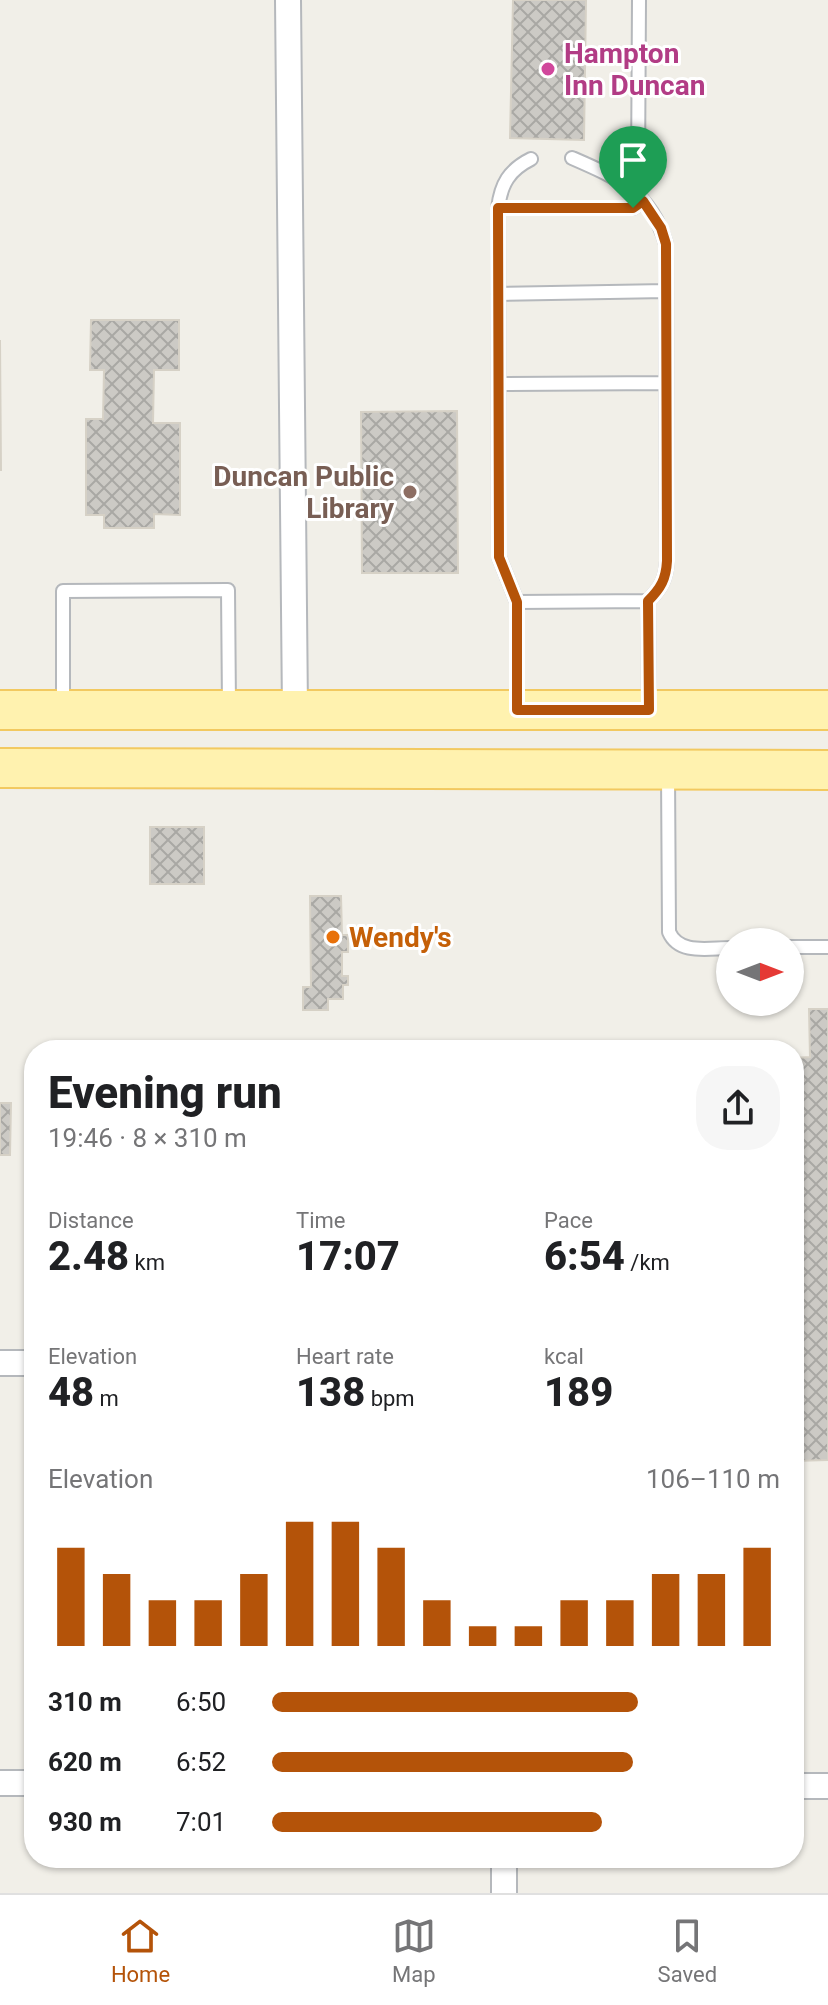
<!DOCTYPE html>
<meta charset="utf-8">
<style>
body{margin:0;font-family:Roboto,sans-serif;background:#f6f6f6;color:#202124;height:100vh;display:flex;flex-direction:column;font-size:30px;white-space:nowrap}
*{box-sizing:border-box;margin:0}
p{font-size:26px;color:#757577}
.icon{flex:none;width:44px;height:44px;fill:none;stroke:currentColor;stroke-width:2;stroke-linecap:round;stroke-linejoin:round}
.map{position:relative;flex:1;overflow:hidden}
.sheet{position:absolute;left:24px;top:1040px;width:780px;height:828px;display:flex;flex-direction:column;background:#fff;border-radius:32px;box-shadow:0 2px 6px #0004}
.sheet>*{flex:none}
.needle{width:52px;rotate:90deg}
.controls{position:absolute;left:716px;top:928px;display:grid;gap:16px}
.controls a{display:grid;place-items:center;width:88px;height:88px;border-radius:50%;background:#fff;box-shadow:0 2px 6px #0004;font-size:40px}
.pin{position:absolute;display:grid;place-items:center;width:68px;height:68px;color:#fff;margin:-82px -34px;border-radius:50% 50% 50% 0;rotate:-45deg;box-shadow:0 0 8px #0007}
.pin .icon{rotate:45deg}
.round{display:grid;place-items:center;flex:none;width:84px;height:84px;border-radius:32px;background:#f6f6f6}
.summary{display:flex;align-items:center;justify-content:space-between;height:136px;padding:0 24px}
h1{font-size:44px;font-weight:800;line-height:60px}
.figures{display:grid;grid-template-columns:repeat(3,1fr);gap:12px;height:136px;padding:8px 24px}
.figures div{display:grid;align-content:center}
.figures b{font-size:40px;font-weight:800}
.figures small{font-size:22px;font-weight:400}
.figures p{font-size:22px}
.chart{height:224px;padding:16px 24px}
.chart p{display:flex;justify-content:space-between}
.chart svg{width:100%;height:144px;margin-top:8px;stroke:#b45309;stroke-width:6}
ul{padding:0 24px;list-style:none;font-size:26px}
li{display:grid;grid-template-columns:128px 96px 1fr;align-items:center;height:60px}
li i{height:20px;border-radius:10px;background:#b45309}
.tabs{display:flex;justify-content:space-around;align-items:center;height:112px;border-top:2px solid #e0e0e0;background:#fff;font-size:22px;color:#757577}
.tabs a{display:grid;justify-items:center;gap:4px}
.tabs .active{color:#b45309}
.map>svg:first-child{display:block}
.building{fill:url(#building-cross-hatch);stroke:#d6d1c6;stroke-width:2}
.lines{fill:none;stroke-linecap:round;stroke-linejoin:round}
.service-casing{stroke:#b5b8bc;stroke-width:16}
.minor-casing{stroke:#b5b8bc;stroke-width:28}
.primary-casing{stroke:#f2c960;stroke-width:42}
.service{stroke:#fff;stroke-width:12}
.minor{stroke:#fff;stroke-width:24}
.primary{stroke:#fff2af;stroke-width:38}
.route-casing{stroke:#fff;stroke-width:16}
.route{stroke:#b45309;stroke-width:10}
.hotel-dot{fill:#d1479c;stroke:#fff;stroke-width:3}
.education-dot{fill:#8d6e63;stroke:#fff;stroke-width:3}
.food-dot{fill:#e8710a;stroke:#fff;stroke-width:3}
.labels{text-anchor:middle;stroke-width:6;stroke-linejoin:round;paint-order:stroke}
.hotel-label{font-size:28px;font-weight:bold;fill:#b23c85;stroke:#fff;text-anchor:start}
.education-label{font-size:28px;font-weight:bold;fill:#785e54;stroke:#fff;text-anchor:end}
.food-label{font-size:28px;font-weight:bold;fill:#c56008;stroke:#fff;text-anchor:start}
</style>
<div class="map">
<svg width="828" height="1893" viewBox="0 0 828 1893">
<defs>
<pattern id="building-cross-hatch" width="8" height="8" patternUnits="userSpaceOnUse" patternTransform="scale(2)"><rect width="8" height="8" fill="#cccac5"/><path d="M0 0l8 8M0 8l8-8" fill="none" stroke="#a9a8a4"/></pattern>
</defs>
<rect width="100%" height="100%" fill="#f1efe8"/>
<path class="building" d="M513,0H586L584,140L510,138Z
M91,320H179V370H154L153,423H180V515L154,514V528H104V515H86V419H103L104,370H90Z
M0,340L1,470H0Z
M457,411L458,573H362L361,412Z
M150,827H204V884H150Z
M310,896H341L342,935H348V952H342V976H348V985H343V999H328V1010H303V987H311Z
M809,1009H828V1460L794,1461V1058L810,1057Z
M0,1103H11L10,1155H0Z"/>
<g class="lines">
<defs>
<path id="service" d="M572,158C618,178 651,192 666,244L667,561C666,579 661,588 648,601L649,707
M630,186L638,173L639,0
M498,208H633L643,201
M498,294L666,291
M499,384L666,383
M517,602L648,601
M63,707V591L228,590L229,706
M517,707V602L499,557L498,208C501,184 509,170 531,159
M668,773L669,932C679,955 708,948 730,948
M790,947H828"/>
<path id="minor" d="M288,0L295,710
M0,1363H34
M0,1783H34
M794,1786H828
M504,1858V1893"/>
<path id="primary" d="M0,710H828
M0,768L828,770"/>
</defs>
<use href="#service" class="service-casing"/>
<use href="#minor" class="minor-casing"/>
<use href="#primary" class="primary-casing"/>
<use href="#service" class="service"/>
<use href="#minor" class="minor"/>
<use href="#primary" class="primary"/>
</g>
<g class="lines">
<defs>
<path id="route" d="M643,201L661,228L666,244L667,561C666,579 661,588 648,601L649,710H517V602L499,557L498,208H633Z"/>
</defs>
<use href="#route" class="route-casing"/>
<use href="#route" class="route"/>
</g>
<circle class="hotel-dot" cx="548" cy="69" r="8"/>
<circle class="education-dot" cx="410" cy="492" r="8"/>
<circle class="food-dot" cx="333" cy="937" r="8"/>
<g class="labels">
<g class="hotel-label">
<text x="564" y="63">Hampton<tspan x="564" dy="32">Inn Duncan</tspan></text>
</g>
<g class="education-label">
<text x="394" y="486">Duncan Public<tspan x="394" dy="32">Library</tspan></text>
</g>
<g class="food-label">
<text x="349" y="947">Wendy's</text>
</g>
</g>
</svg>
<div class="controls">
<a><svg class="needle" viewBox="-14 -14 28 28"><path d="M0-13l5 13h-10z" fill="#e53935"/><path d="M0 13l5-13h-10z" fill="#757577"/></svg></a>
</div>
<div class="pin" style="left:633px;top:208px;background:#1e9e55"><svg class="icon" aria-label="arrive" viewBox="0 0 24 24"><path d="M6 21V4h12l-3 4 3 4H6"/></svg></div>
<section class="sheet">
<div class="summary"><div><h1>Evening run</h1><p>19:46 · 8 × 310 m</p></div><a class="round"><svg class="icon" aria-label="share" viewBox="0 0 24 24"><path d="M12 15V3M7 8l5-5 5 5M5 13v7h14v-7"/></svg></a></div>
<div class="figures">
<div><p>Distance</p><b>2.48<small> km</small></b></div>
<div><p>Time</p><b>17:07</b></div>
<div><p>Pace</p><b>6:54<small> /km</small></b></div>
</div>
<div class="figures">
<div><p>Elevation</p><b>48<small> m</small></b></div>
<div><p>Heart rate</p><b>138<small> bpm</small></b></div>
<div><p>kcal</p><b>189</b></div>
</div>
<div class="chart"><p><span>Elevation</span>106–110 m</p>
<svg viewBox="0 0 160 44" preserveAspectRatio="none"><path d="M5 44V14M15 44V22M25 44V30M35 44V30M45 44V22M55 44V6M65 44V6M75 44V14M85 44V30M95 44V38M105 44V38M115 44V30M125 44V30M135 44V22M145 44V22M155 44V14"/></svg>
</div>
<ul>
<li><b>310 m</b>6:50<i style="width:72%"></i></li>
<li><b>620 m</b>6:52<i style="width:71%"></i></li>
<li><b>930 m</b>7:01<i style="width:65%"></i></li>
</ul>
</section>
</div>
<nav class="tabs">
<a class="active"><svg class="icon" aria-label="home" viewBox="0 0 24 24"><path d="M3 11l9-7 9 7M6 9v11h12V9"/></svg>Home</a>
<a><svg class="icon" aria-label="map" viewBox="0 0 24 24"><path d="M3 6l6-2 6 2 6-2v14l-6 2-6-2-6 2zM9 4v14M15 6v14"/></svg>Map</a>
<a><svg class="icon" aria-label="saved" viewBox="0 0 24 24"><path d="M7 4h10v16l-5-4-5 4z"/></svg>Saved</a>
</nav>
